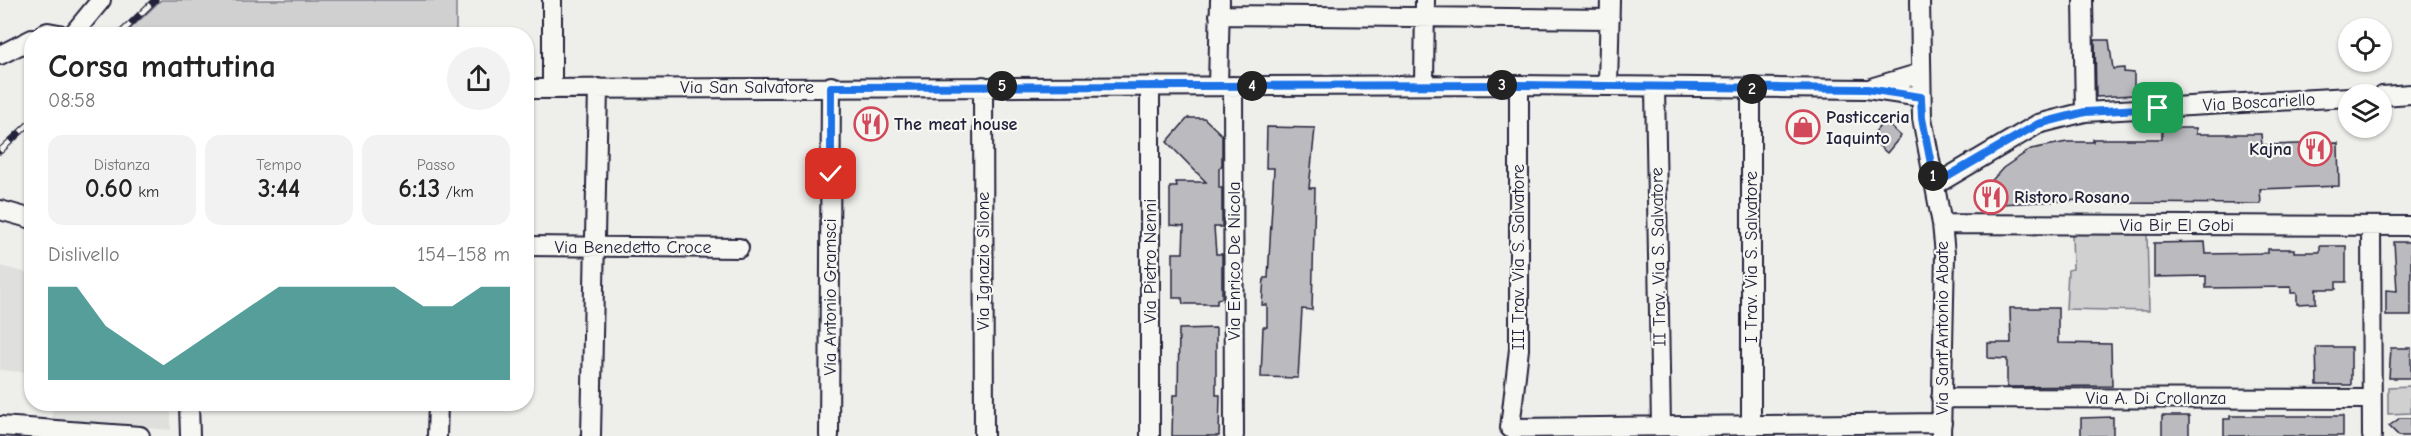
<!DOCTYPE html>
<html lang="it">
<meta charset="utf-8">
<style>
body{margin:0;font-family:"Comic Neue",sans-serif;background:#f2f2f2;color:#222;height:100vh;display:flex;flex-direction:column;font-size:22px;white-space:nowrap}
*{box-sizing:border-box;margin:0}
p{font-size:20px;color:#767676}
.icon{flex:none;width:33px;height:33px;fill:none;stroke:currentColor;stroke-width:2;stroke-linecap:round;stroke-linejoin:round}
.map{position:relative;flex:1;overflow:hidden}
.panel{position:absolute;left:24px;top:27px;width:510px;height:384px;display:flex;flex-direction:column;background:#fff;border-radius:24px;box-shadow:0 2px 4px #0004}
.panel>*{flex:none}
.controls{position:absolute;left:2338px;top:18px;display:grid;gap:12px}
.controls a{display:grid;place-items:center;width:54px;height:54px;border-radius:50%;background:#fff;box-shadow:0 2px 4px #0004;font-size:30px}
.pin{position:absolute;display:grid;place-items:center;width:51px;height:51px;color:#fff;margin:-26px;border-radius:12px;box-shadow:0 3px 9px #0006}
.km{position:absolute;width:30px;height:30px;margin:-15px;border-radius:50%;background:#222;color:#fff;font-size:16px;line-height:30px;text-align:center}
.round{display:grid;place-items:center;flex:none;width:63px;height:63px;border-radius:32px;background:#f2f2f2}
.headline{display:flex;align-items:center;justify-content:space-between;height:102px;padding:0 24px}
h1{font-size:33px;font-weight:800;line-height:45px}
.figures{display:grid;grid-template-columns:repeat(3,1fr);gap:9px;height:102px;padding:6px 24px}
.figures div{display:grid;align-content:center;border-radius:15px;background:#f2f2f2;text-align:center}
.figures b{font-size:26px;font-weight:800}
.figures small{font-size:16px;font-weight:400}
.figures p{font-size:16px}
.chart{height:168px;padding:12px 24px}
.chart p{display:flex;justify-content:space-between}
.chart svg{width:100%;height:108px;margin-top:6px;fill:#0f766e;opacity:.7}
.map>svg:first-child{display:block}
.built{fill:#dfdfde}
.green{fill:#d0d0d1;stroke:#797986;stroke-width:1.5}
.building{fill:#bbbbbf;stroke:#22223b;stroke-width:1.5}
.lines{fill:none;stroke-linecap:round;stroke-linejoin:round}
.minor-casing{stroke:#22223b;stroke-width:22}
.minor{stroke:#f6f6f2;stroke-width:18}
.rail-casing{stroke:#22223b;stroke-width:7}
.rail{stroke:#f6f6f2;stroke-width:4.5;stroke-dasharray:14;stroke-linecap:butt}
.route-casing{stroke:#fff;stroke-width:12}
.route{stroke:#1a73e8;stroke-width:8}
.labels{text-anchor:middle;stroke-width:4.5;stroke-linejoin:round;paint-order:stroke}
.street-label{font-size:18px;fill:#22223b;stroke:#f6f6f2}
.poi-label{font-size:18px;font-weight:bold;fill:#22223b;stroke:#f6f6f2;text-anchor:start}
</style>
<div class="map">
<svg width="2411" height="436" viewBox="0 0 2411 436">
<rect width="100%" height="100%" fill="#eeeeeb"/>
<filter id="ink" filterUnits="userSpaceOnUse"><feTurbulence type="fractalNoise" baseFrequency=".0167" numOctaves="2"/><feDisplacementMap in="SourceGraphic" scale="12" xChannelSelector="R" yChannelSelector="G"/><feConvolveMatrix kernelMatrix="1 2 1 2 8 2 1 2 1" color-interpolation-filters="sRGB"/></filter>
<g filter="url(#ink)">
<path class="built" d="M0,266L31,274V373L0,370Z
M53,404H171V430L52,420Z"/>
<path class="green" d="M161,0H456V34H125Z
M2072,234H2147L2149,311L2066,309L2068,270L2073,269Z
M2411,386V413L2388,414V387Z"/>
<path class="building" d="M2095,40H2109L2113,69L2124,68V72L2134,73V95L2096,97Z
M1188,118H1204L1222,135V165L1219,169V188H1222V227H1214L1216,254H1222V298L1217,299V304H1183L1182,298H1173V253H1183L1184,226L1170,225V187H1177L1176,182H1206L1167,142Z
M1884,121L1901,136L1887,153L1870,138Z
M1267,127L1315,128L1309,188H1315L1312,310L1302,309L1298,378L1261,377L1263,327H1267V305H1262L1264,278H1268L1274,168H1266Z
M2162,128H2196V134H2261L2262,145L2338,143L2339,186L2260,189L2261,204L2114,203V200H2082L1978,205V196L2003,168L2031,149L2067,142H2093V139H2162Z
M2205,242L2206,254L2268,253V249H2294V252H2320V246H2346V282H2336V289H2316V303L2297,304V293H2291V287L2206,288V276L2154,277V243Z
M2394,242H2411V316H2386V290L2397,291Z
M2010,308H2058V343L2111,344L2112,386L2007,387V359L1988,358V343H2011Z
M1216,328V395H1220L1219,436H1172L1173,395H1178L1179,329Z
M2316,347H2351V385H2317Z
M2391,348H2411V378H2389Z
M2162,416H2189V436H2162Z
M2230,416H2343V436H2224V419H2230Z
M2113,417V436H2081V418Z
M2400,418H2411V436H2399L2389,426Z"/>
<g class="lines">
<defs>
<path id="minor" d="M552,0V89
M1920,0L1922,118L1942,224L1945,254L1941,436
M2083,0L2085,112
M1219,15L1610,19
M43,34L48,32L59,34
M73,34L101,0
M0,55L32,39
M1424,85L1425,0
M1519,85V349L1510,428L1942,423
M983,86L984,436
M1150,86V436
M1218,86L1220,0
M1233,86L1234,436
M1608,86L1610,0
M1655,87L1661,426
M1874,87L1921,73
M526,89L1519,85L1867,89L1921,97
M1751,89V425
M2382,96L2411,94
M1935,185L2038,124L2085,112L2349,97
M0,210L32,219
M1942,224L2411,226
M2371,226L2372,436
M526,246L739,248
M1941,398L2371,399
M189,404L190,436
M0,426L140,436
M437,436L438,404
M591,436L598,88
M829,436L831,86"/>
</defs>
<use href="#minor" class="minor-casing"/>
<use href="#minor" class="minor"/>
<defs>
<path id="rail" d="M120,34L155,0
M0,151L32,121"/>
</defs>
<use href="#rail" class="rail-casing"/>
<use href="#rail" class="rail"/>
</g>
</g>
<g class="lines" filter="url(#ink)">
<defs>
<path id="route" d="M831,174V87L1519,85L1867,89L1921,97L1922,118L1935,184L2038,124L2085,112L2158,108"/>
</defs>
<use href="#route" class="route-casing"/>
<use href="#route" class="route"/>
</g>
<defs>
<symbol id="restaurant-ring" viewBox="-11 -11 22 22"><circle r="9.5" fill="#f6f6f2" stroke="#d1495b" stroke-width="1.5"/><path d="M-5-6h1v4h1v-4h1v4h1v-4h1v5L-1.5 .5V6h-2V.5L-5-1ZM5-6V6H3V1.5H1.5Q1.5-4 5-6Z" fill="#d1495b"/></symbol>
<symbol id="shop-ring" viewBox="-11 -11 22 22"><circle r="9.5" fill="#f6f6f2" stroke="#d1495b" stroke-width="1.5"/><path d="M-5-2.5h2.3a2.7 3.5 0 0 1 5.4 0H5L5.5 6h-11ZM-1.5-2.5h3a1.5 2.3 0 0 0-3 0Z" fill="#d1495b"/></symbol>
</defs>
<g fill-rule="evenodd">
<use href="#restaurant-ring" x="852" y="105" width="38" height="38"/>
<use href="#shop-ring" x="1784" y="108" width="38" height="38"/>
<use href="#restaurant-ring" x="2296" y="130" width="38" height="38"/>
<use href="#restaurant-ring" x="1972" y="178" width="38" height="38"/>
</g>
<g class="labels">
<g class="street-label">
<text x="747" y="93">Via San Salvatore</text>
<text transform="translate(2259 102) rotate(-3)" y="6">Via Boscariello</text>
<text x="2177" y="231">Via Bir El Gobi</text>
<text x="633" y="253">Via Benedetto Croce</text>
<text transform="translate(1518 257) rotate(-90)" y="6">III Trav. Via S. Salvatore</text>
<text transform="translate(1658 257) rotate(-91)" y="6">II Trav. Via S. Salvatore</text>
<text transform="translate(1751 257) rotate(-90)" y="6">I Trav. Via S. Salvatore</text>
<text transform="translate(983 261) rotate(-90)" y="6">Via Ignazio Silone</text>
<text transform="translate(1150 261) rotate(-90)" y="6">Via Pietro Nenni</text>
<text transform="translate(1234 261) rotate(-90)" y="6">Via Enrico De Nicola</text>
<text transform="translate(830 297) rotate(-90)" y="6">Via Antonio Gramsci</text>
<text transform="translate(1942 328) rotate(-90)" y="6">Via Sant'Antonio Abate</text>
<text x="2156" y="404">Via A. Di Crollanza</text>
</g>
<g class="poi-label">
<text x="1826" y="123">Pasticceria<tspan x="1826" dy="21">Iaquinto</tspan></text>
<text x="894" y="130">The meat house</text>
<text x="2292" y="155" text-anchor="end">Kajna</text>
<text x="2014" y="203">Ristoro Rosano</text>
</g>
</g>
</svg>
<div class="controls">
<a><svg class="icon" aria-label="locate" viewBox="0 0 24 24"><circle cx="12" cy="12" r="6"/><path d="M12 2v4M12 18v4M2 12h4M18 12h4"/></svg></a>
<a><svg class="icon" aria-label="layers" viewBox="0 0 24 24"><path d="M12 4l9 5-9 5-9-5zM3 14l9 5 9-5"/></svg></a>
</div>
<div class="pin" style="left:2158px;top:108px;background:#1e9e55"><svg class="icon" aria-label="arrive" viewBox="0 0 24 24"><path d="M6 21V4h12l-3 4 3 4H6"/></svg></div>
<div class="pin" style="left:831px;top:174px;background:#d93025"><svg class="icon" aria-label="check" viewBox="0 0 24 24"><path d="M5 12l5 5 9-10"/></svg></div>
<b class="km" style="left:1933px;top:176px">1</b>
<b class="km" style="left:1752px;top:89px">2</b>
<b class="km" style="left:1502px;top:85px">3</b>
<b class="km" style="left:1252px;top:86px">4</b>
<b class="km" style="left:1002px;top:86px">5</b>
<section class="panel">
<div class="headline"><div><h1>Corsa mattutina</h1><p>08:58</p></div><a class="round"><svg class="icon" aria-label="share" viewBox="0 0 24 24"><path d="M12 15V3M7 8l5-5 5 5M5 13v7h14v-7"/></svg></a></div>
<div class="figures">
<div><p>Distanza</p><b>0.60<small> km</small></b></div>
<div><p>Tempo</p><b>3:44</b></div>
<div><p>Passo</p><b>6:13<small> /km</small></b></div>
</div>
<div class="chart"><p><span>Dislivello</span>154–158 m</p>
<svg viewBox="0 0 160 44" preserveAspectRatio="none"><path d="M0 44V6L10 6L20 22L30 30L40 38L50 30L60 22L70 14L80 6L90 6L100 6L110 6L120 6L130 14L140 14L150 6L160 6V44z"/></svg>
</div>
</section>
</div>
